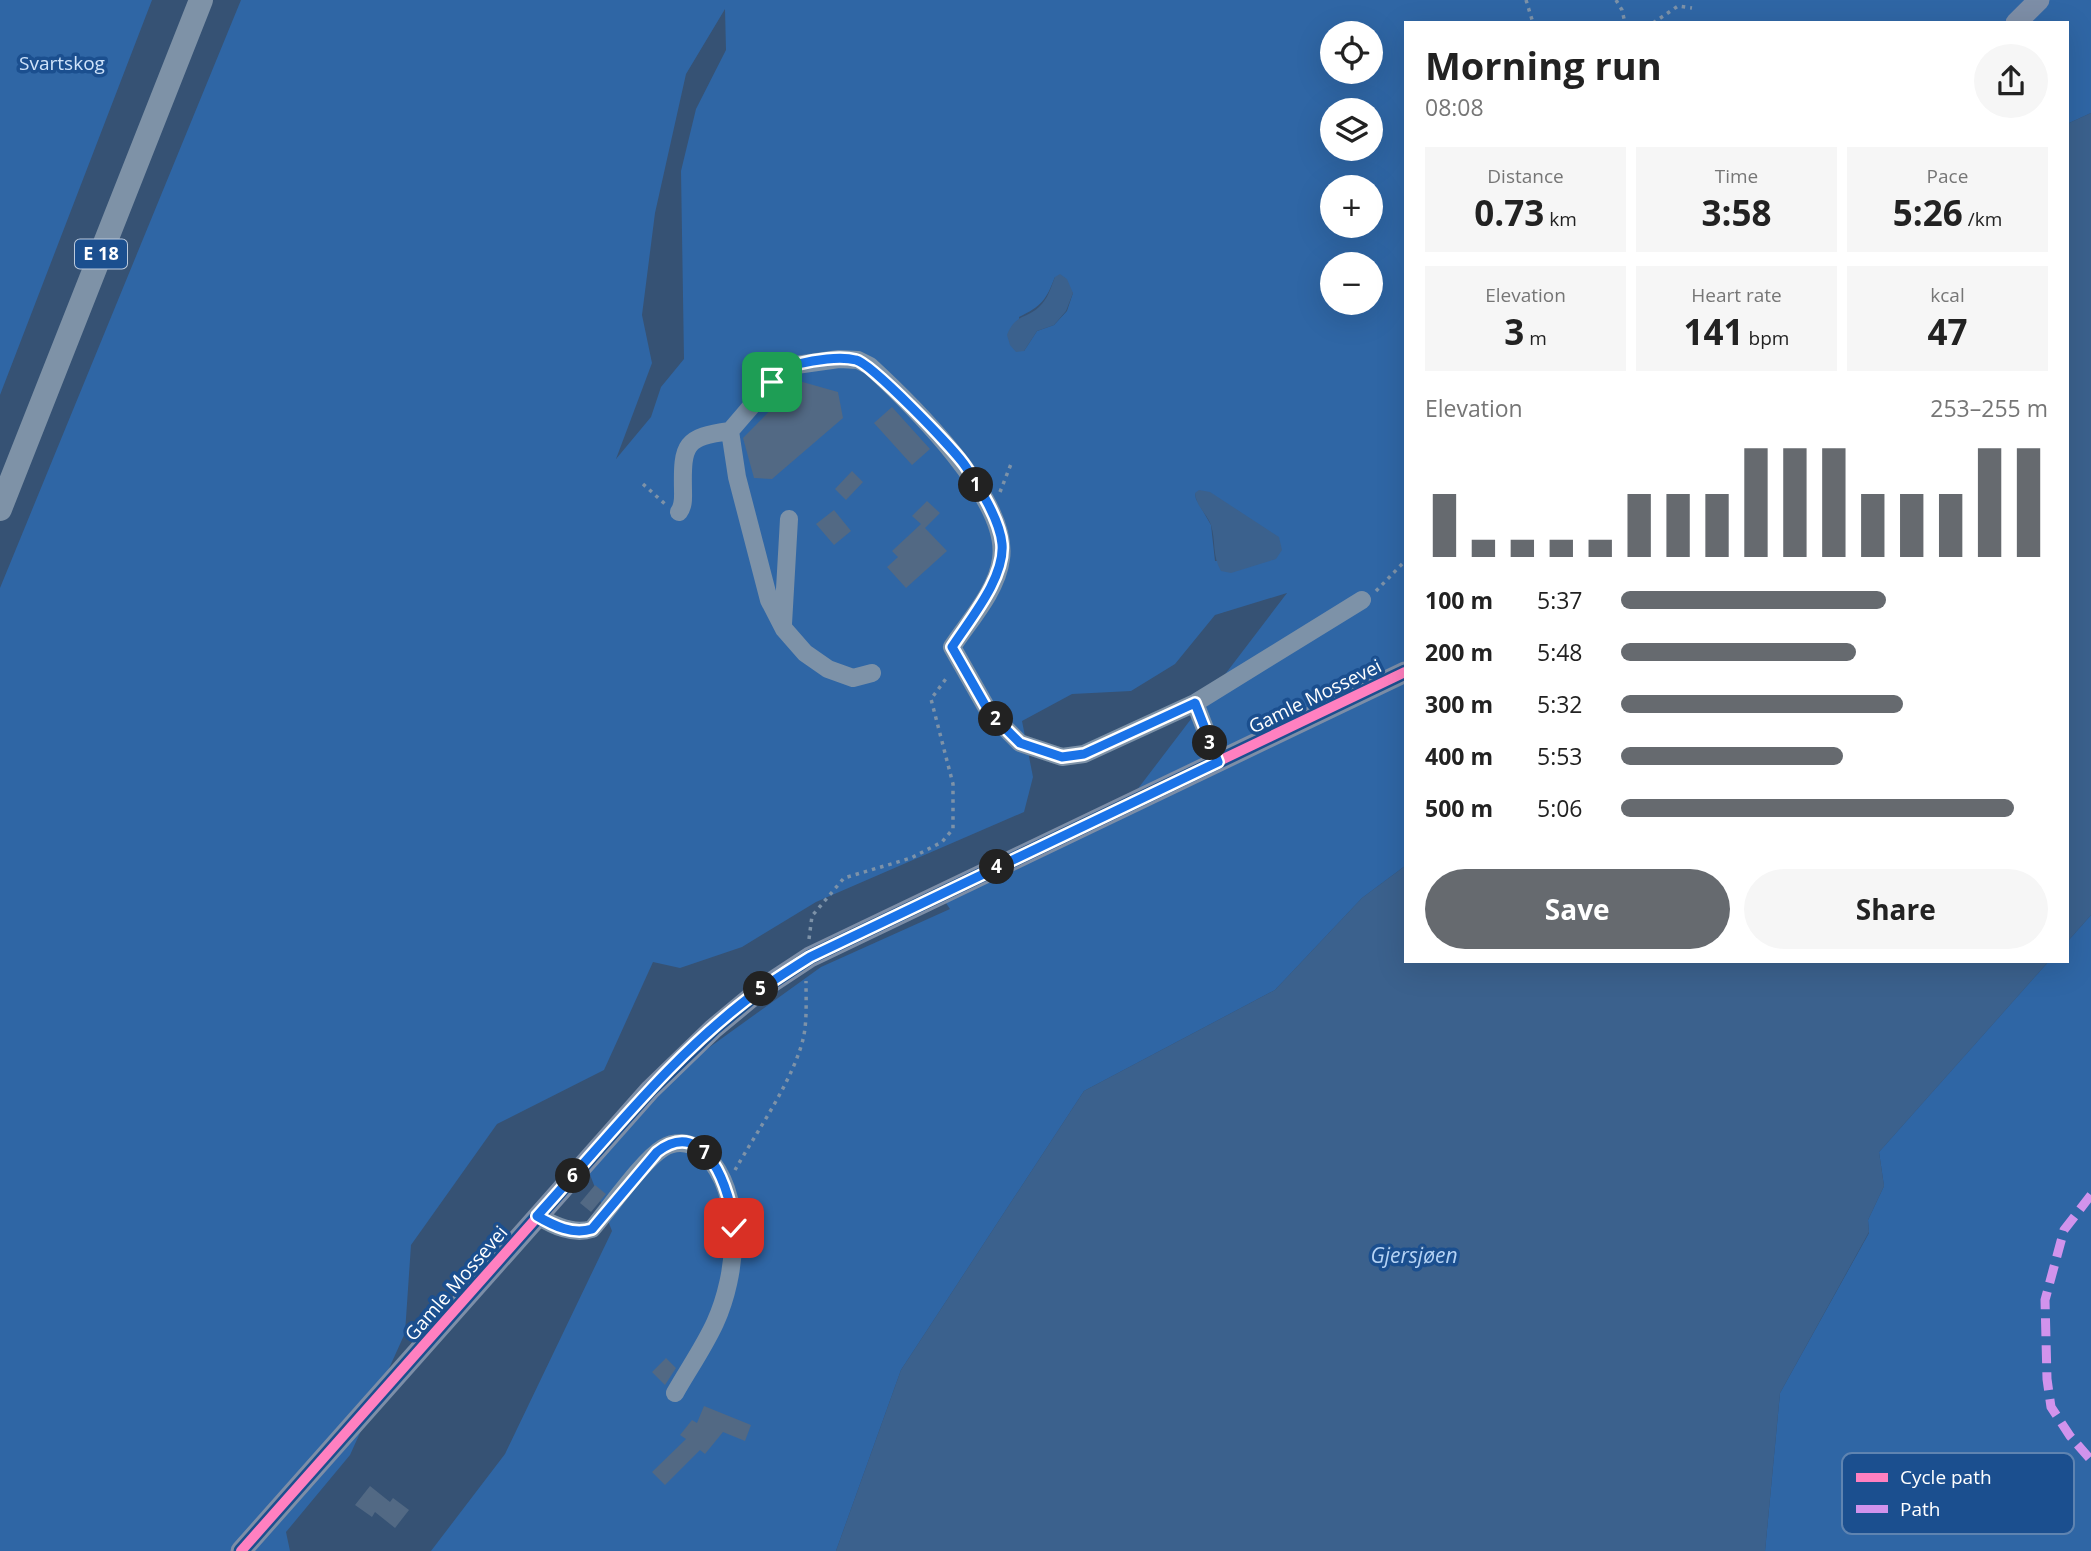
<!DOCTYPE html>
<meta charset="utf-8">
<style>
body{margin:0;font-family:"Open Sans",sans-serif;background:#f6f6f6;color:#222;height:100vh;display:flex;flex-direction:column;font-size:26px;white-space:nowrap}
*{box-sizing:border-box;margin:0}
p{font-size:23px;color:#767676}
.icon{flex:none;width:38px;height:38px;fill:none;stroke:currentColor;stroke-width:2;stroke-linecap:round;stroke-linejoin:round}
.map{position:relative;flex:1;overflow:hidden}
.sheet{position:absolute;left:1404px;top:21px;width:665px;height:942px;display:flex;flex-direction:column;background:#fff;border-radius:0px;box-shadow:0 7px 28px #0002}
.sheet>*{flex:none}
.controls{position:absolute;left:1320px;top:21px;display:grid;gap:14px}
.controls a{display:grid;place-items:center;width:63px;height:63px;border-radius:50%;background:#fff;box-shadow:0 7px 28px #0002;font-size:35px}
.pin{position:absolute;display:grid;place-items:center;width:60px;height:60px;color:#fff;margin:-30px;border-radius:14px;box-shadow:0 4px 10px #0006}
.km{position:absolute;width:35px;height:35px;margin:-18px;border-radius:50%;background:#222;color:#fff;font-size:19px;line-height:35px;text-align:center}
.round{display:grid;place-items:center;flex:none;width:74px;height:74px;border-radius:37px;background:#f6f6f6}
.summary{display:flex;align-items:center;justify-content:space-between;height:119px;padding:0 21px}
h1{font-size:38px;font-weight:700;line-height:52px}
.metrics{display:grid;grid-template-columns:repeat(3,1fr);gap:10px;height:119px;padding:7px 21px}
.metrics div{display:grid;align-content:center;border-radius:0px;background:#f6f6f6;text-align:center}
.metrics b{font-size:35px;font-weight:700}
.metrics small{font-size:19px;font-weight:400}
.metrics p{font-size:19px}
.chart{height:196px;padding:14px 21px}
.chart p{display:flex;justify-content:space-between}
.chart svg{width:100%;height:126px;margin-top:7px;stroke:#666a6f;stroke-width:6}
.cta{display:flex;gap:14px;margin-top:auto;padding:14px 21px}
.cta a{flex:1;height:80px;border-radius:42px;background:#666a6f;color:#fff;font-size:28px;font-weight:700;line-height:80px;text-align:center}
.cta a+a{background:#f6f6f6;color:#222}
ul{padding:0 21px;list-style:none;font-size:23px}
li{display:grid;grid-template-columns:112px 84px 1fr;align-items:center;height:52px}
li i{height:18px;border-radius:9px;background:#666a6f}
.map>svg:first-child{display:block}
.green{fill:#2f66a5;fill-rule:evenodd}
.water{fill:#3b618d}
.building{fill:#526984}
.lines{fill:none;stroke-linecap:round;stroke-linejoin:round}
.path{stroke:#7d92a8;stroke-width:3.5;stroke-dasharray:3.5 5;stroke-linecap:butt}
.minor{stroke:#7d92a8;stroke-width:18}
.major{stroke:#7d8ea7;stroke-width:21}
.highway{stroke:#7e92a7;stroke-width:24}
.quiet{stroke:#d193ec;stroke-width:9;stroke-dasharray:18 9;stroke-linecap:butt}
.cycleway-casing{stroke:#1b4f8f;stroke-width:15}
.cycleway{stroke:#ff80c0;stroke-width:10}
.route-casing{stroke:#fff;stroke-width:14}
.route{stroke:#1a73e8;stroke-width:9}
.labels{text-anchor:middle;stroke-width:7;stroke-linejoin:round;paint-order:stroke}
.shield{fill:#1b4f8f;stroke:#bbcadd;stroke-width:2}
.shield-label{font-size:18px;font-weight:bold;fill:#fff}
.park-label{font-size:19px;fill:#cfe3fa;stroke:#1b4f8f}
.street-label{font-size:19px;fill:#fff;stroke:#1b4f8f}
.water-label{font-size:21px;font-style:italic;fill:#b5d3f5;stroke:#1b4f8f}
.key{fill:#1b4f8f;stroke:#5f84b1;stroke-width:2}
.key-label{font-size:19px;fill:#fff}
</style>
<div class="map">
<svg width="2091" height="1551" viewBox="0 0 2091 1551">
<rect width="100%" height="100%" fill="#365274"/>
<path class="green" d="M0,0H152L0,395Z
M241,0H2091V113L2067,124V23H1405V866L1362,898L1275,990L1084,1091L901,1370L836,1551H431L505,1454L612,1231L585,1162L650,1090L821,967L950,909L940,894L1124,807L1287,593L1215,615L1175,664L1131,691L1072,694L1022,721L1033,777L1024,812L816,902L742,947L680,968L653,962L604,1070L497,1124L411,1245L405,1333L350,1455L286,1532L290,1551H0V588ZM725,9L726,50L696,109L681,171L684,359L661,387L651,417L616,459L652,363L642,315L655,213L686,74ZM1332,33H1370V72H1332ZM1332,110H1370V149H1332ZM1332,187H1370V226H1332ZM1332,264H1370V303H1332ZM1055,277L1073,293L1067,311L1054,325L1037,331L1024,351L1019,317C1042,306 1046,300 1055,277ZM1195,493L1276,559L1215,561L1211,525L1196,499Z
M2091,915V1551H1765L1780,1393L1869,1233L1868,1220L1884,1186L1879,1152L2049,961H2067V942Z"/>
<path class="water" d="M2091,113V915L2067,942V124Z
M1060,274L1067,279L1073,293L1066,311L1054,325L1037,331L1024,351L1016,352L1010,345L1007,335C1015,314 1026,319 1039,307C1048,299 1051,287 1055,277Z
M1199,490L1210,492L1279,537L1282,550L1276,559L1231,573L1221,571C1212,556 1216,541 1211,525C1207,514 1196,506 1195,493Z
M1405,866V961H2049L1879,1152L1884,1186L1868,1220L1869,1232L1780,1393L1765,1551H836L901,1370L1084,1091L1275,990L1362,898Z"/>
<path class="building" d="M799,381L838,392L843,418L772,479L754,478L743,438Z
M892,407L930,449L912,465L874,423Z
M852,471L863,482L846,500L835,489Z
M927,501L940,513L925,528L947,551L906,588L887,567L898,557L892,551L921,524L912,516Z
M834,510L851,531L834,545L816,524Z
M595,1185L606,1194L591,1212L580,1203Z
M666,1358L676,1368L665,1385L652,1372Z
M704,1406L751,1425L745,1441L723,1432L705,1454L700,1450L665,1485L652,1472L686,1439L680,1435L692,1420L697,1423Z
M370,1486L390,1502L393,1498L409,1510L395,1528L375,1512L372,1517L355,1505Z"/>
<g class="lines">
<path class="path" d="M1526,0L1533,23
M1616,0L1622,10L1625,23
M1653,23L1678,6L1692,8
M643,484L665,504
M1000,492L1011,464
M1376,591L1405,561
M809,939L812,916L844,878L911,858L942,842L953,829V784L931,699L948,676
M735,1170C757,1131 795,1078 804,1035C807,1018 806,999 806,981"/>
<path class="minor" d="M730,431L737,477L769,600L784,629L805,653L828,669L853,678L872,673
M679,512C684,505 683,498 683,490C682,444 685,437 730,431L772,382L796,365L839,359L858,360L870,366C911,404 1010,500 1001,559C997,591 969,621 952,647L989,712L1020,743L1062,757L1084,754L1195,703L1362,600
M783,624L789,519
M1195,703L1218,762
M538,1216C554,1226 573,1235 592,1229C610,1208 642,1161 663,1148C678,1139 695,1143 706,1155C745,1196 737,1275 715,1323C704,1347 688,1370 675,1393"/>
<path class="major" d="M2016,23L2039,0
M241,1551L650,1090L713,1029L760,990L810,957L1405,672"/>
<path class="highway" d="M0,509L201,0"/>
<path class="quiet" d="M2091,1195L2064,1230L2045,1300L2047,1379L2051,1407L2070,1436L2091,1460"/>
<defs>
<path id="cycleway" d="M241,1551L650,1090L713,1029L760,990L810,957L1405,672"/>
</defs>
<use href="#cycleway" class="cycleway-casing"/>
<use href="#cycleway" class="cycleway"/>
</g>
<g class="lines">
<defs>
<path id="route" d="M734,1228C731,1192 706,1114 657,1152L592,1229C573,1235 554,1226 537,1216C608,1138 675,1051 761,989C777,978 794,967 810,957L1218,762L1195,703L1084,754L1062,757L1020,743L989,712L952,647C970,619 1005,578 1002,544C1000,520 979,487 966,467C956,451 871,363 856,360C840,356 814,360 798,364C789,367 780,377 772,382"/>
</defs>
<use href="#route" class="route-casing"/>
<use href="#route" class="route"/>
</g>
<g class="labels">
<rect class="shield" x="75" y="239.5" width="52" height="29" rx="5"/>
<g class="shield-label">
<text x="101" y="260">E 18</text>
</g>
<g class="park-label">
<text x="62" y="70">Svartskog</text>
</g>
<g class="street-label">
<text transform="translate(1315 696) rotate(-26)" y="7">Gamle Mossevei</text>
<text transform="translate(456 1283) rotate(-49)" y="7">Gamle Mossevei</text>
</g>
<g class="water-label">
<text x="1414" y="1263">Gjersjøen</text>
</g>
</g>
<rect x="1842" y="1453" width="232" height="81" rx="10" class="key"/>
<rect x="1856" y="1473" width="32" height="9" fill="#ff80c0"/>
<rect x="1856" y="1505" width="32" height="8" fill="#d193ec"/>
<g class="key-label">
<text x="1900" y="1484">Cycle path</text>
<text x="1900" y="1516">Path</text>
</g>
</svg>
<div class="controls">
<a><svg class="icon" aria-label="locate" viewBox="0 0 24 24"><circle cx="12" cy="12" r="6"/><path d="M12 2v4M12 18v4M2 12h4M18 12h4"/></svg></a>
<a><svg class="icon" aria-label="layers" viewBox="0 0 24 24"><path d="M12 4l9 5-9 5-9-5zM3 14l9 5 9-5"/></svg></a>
<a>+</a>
<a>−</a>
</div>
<div class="pin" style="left:772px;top:382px;background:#1e9e55"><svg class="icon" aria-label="arrive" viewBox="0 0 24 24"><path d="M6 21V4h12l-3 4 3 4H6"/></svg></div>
<div class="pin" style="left:734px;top:1228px;background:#d93025"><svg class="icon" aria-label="check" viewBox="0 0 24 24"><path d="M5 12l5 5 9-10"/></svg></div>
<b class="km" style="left:976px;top:485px">1</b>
<b class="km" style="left:996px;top:719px">2</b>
<b class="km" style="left:1210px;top:743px">3</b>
<b class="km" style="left:997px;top:867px">4</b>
<b class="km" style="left:761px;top:989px">5</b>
<b class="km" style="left:573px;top:1176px">6</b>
<b class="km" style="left:705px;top:1153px">7</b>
<section class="sheet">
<div class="summary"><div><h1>Morning run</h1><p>08:08</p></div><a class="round"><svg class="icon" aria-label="share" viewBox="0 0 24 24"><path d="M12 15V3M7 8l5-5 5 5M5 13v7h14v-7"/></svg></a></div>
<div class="metrics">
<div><p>Distance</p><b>0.73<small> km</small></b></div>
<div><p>Time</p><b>3:58</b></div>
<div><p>Pace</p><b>5:26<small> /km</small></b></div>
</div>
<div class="metrics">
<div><p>Elevation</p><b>3<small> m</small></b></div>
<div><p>Heart rate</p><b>141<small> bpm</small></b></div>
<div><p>kcal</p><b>47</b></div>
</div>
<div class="chart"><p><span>Elevation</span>253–255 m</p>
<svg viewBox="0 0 160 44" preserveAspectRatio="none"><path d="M5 44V22M15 44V38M25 44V38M35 44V38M45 44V38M55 44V22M65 44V22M75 44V22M85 44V6M95 44V6M105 44V6M115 44V22M125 44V22M135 44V22M145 44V6M155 44V6"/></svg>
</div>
<ul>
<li><b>100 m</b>5:37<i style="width:62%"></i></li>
<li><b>200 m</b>5:48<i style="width:55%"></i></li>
<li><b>300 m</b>5:32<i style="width:66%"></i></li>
<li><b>400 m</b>5:53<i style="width:52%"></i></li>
<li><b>500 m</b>5:06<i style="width:92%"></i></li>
</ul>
<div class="cta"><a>Save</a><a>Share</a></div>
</section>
</div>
